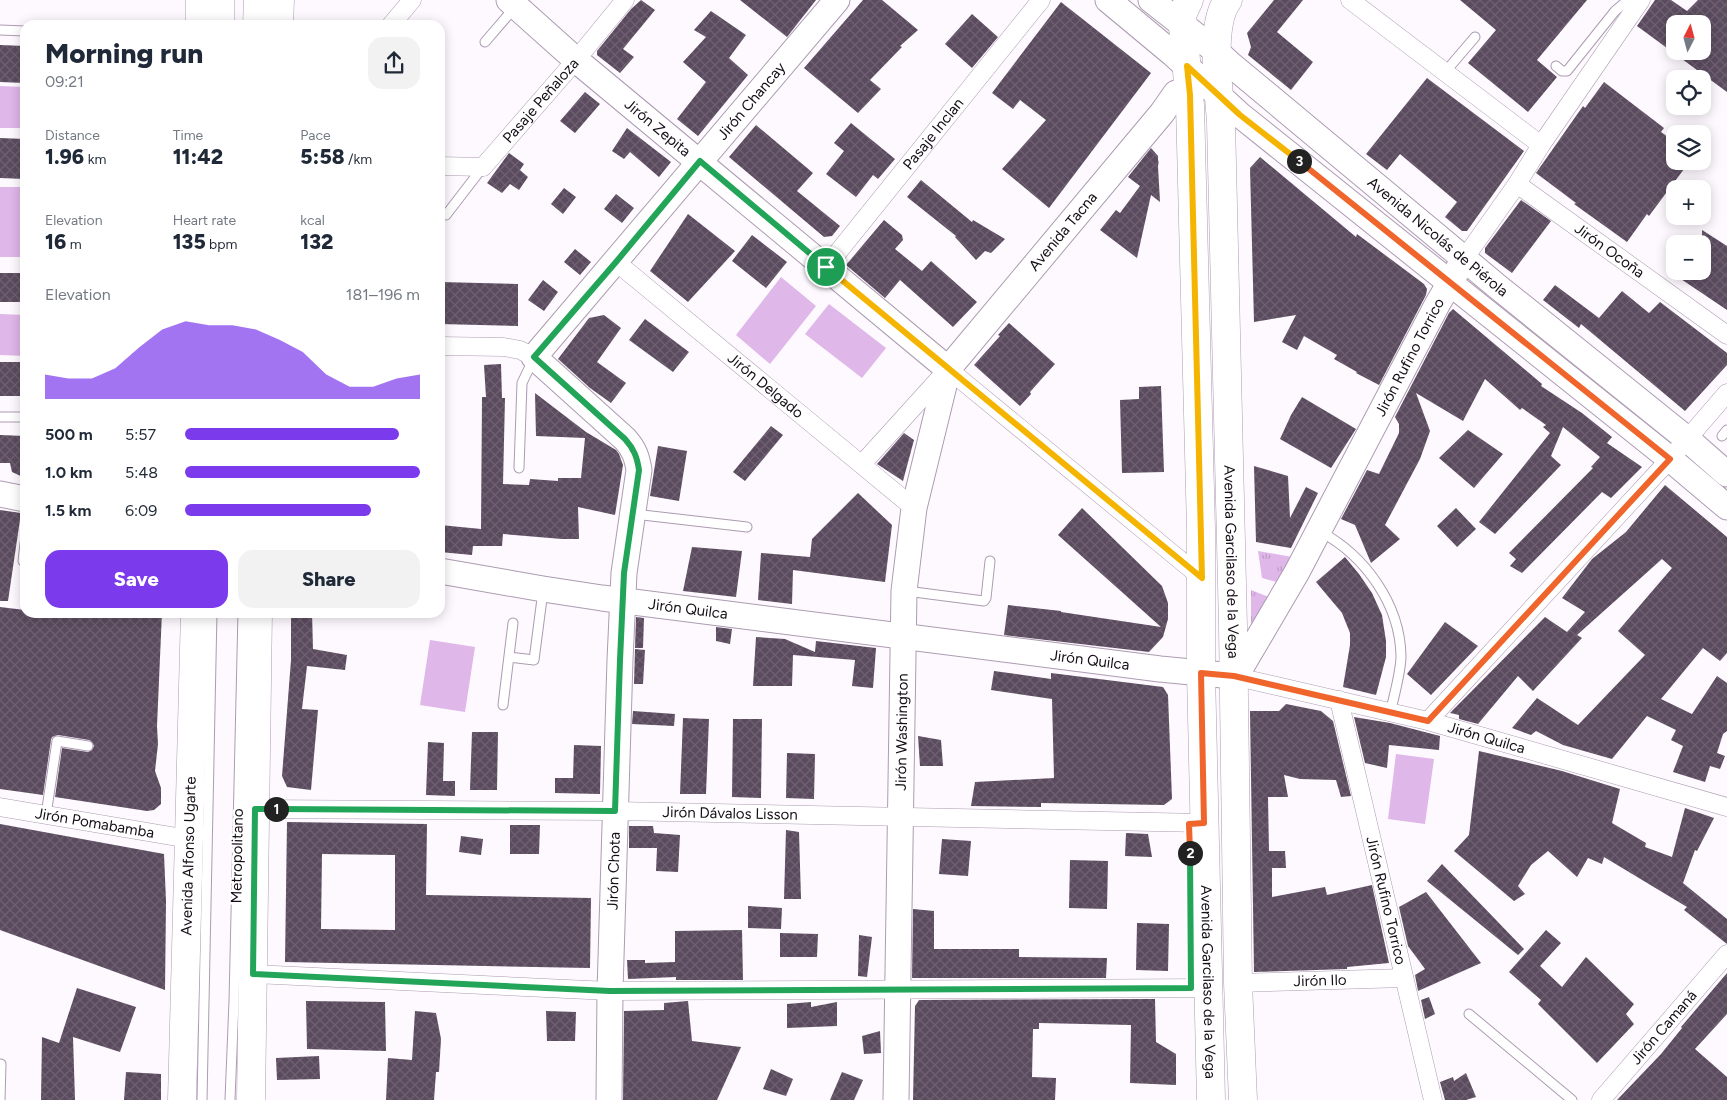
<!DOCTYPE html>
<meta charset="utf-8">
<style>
body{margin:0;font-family:Figtree,sans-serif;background:#f2f2f3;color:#1f2937;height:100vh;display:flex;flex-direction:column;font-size:19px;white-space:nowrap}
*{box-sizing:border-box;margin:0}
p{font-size:16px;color:#747a83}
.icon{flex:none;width:28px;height:28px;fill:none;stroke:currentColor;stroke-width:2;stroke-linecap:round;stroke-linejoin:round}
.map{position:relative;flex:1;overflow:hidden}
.details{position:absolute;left:20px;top:20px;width:425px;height:598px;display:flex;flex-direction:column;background:#fff;border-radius:15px;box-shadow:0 2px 12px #0003}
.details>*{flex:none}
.needle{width:32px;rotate:6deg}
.controls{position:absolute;left:1666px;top:15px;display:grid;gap:10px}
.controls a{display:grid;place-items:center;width:45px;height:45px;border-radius:10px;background:#fff;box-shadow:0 2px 12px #0003;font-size:25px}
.pin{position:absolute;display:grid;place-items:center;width:42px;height:42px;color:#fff;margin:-21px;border:2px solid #fff;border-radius:50%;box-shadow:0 1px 5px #0007}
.km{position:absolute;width:25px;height:25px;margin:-12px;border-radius:50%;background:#222;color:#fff;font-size:14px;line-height:25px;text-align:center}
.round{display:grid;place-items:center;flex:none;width:52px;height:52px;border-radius:15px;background:#f2f2f3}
.head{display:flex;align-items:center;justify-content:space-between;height:85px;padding:0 25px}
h1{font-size:28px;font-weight:800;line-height:38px}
.stats{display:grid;grid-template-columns:repeat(3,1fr);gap:8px;height:85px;padding:5px 25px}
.stats div{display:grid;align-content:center}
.stats b{font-size:21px;font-weight:800}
.stats small{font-size:14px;font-weight:400}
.stats p{font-size:14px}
.chart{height:140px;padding:10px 25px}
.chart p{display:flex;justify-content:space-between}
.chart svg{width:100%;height:90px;margin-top:5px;fill:#7c3aed;opacity:.7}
.cta{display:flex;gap:10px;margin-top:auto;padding:10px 25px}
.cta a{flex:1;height:58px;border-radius:15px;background:#7c3aed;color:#fff;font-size:20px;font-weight:800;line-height:58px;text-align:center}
.cta a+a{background:#f2f2f3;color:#1f2937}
ul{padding:0 25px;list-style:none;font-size:16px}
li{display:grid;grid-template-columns:80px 60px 1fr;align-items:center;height:38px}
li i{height:12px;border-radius:6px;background:#7c3aed}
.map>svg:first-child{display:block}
.grass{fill:url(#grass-tufts)}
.green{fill:#dfb7e9}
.building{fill:url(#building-cross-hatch);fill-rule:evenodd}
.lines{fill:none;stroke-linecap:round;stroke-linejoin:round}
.lane-casing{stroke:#ad9bb2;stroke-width:11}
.street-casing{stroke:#ad9bb2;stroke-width:19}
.secondary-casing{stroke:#ad9bb2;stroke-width:27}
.primary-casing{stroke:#ad9bb2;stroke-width:29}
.lane{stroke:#fff;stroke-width:9}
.street{stroke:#fff;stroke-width:18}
.secondary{stroke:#fff;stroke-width:25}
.primary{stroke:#fff;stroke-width:28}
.split-1-casing{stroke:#fff;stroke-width:10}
.split-2-casing{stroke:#fff;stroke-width:10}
.split-3-casing{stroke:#fff;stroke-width:10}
.split-4-casing{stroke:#fff;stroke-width:10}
.split-1{stroke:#22a559;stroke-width:6}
.split-2{stroke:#22a559;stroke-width:6}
.split-3{stroke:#f0652b;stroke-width:6}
.split-4{stroke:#f5b400;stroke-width:6}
.labels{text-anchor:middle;stroke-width:5;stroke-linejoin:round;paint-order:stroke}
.street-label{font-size:15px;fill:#140d15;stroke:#fff}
</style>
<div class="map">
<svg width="1727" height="1100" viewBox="0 0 1727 1100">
<defs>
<pattern id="grass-tufts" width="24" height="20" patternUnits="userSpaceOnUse" patternTransform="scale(1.25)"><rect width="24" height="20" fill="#dfb7e9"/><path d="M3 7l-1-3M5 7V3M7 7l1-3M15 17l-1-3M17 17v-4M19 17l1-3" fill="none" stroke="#be9cc7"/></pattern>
<pattern id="building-cross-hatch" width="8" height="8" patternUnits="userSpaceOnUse" patternTransform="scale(1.25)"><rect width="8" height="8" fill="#5b4b5f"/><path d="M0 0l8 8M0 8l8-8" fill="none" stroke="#6e6071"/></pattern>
</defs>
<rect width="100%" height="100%" fill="#fdf9fe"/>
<path class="grass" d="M1258,551L1292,557L1277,582L1262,578Z
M1251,590L1274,599L1251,626Z"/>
<path class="green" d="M0,86L25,87V128H0Z
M0,187H25V257H0Z
M781,277L816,306L770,364L736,335Z
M829,304L886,348L862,378L805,334Z
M0,314L25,315V356L0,355Z
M430,640L475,647L465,712L420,705Z
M1396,754L1434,759L1425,824L1388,819Z"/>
<path class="building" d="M641,0L655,10L623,49L634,57L620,73L597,55V51L631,9Z
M740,0H816L787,37Z
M863,0H882L918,30L900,46L902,47L870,80L881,89L858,113L804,68Z
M1274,0H1303L1277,32L1313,62L1291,90L1248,55L1251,47L1247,33Z
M1460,0H1587L1537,60L1557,77L1528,112L1468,63L1496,30Z
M1655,0H1671L1687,11L1698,0H1727V92L1637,26ZM1675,24H1702V51H1675Z
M1061,2L1151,73L1049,208L1002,169L1046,120L1020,100L1013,109L992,93Z
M711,11L746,35L729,58L748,75L698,136L677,119L706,82L683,62L706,37L694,30Z
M972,14L998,37L972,68L945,44Z
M0,45L25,46V83L0,82Z
M1427,78L1524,151L1467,231H1462L1445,217L1457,202L1400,154L1387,170L1366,154Z
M1604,82L1664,128L1661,132L1675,142V161H1690L1649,216L1647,214L1627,242L1574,204L1576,203L1536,173L1583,106L1585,108Z
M585,92L600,104L575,133L560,121Z
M851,123L895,159L878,179L873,175L856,197L826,174L844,151L834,143Z
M756,125L813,173L797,191L840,226L832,236L824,237L729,157Z
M627,128L671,162L659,177L630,152L624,159L612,151Z
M0,138L25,139V179L0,178Z
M1151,148L1158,156V162L1159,160L1158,166L1160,202L1151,195L1137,258L1100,230L1116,210L1120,213L1140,186L1128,177Z
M509,153L524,164L520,170L528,177L519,190L510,184L502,193L487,183Z
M1260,157L1356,237L1357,234L1424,284L1427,289L1426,295L1379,385L1356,373L1357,372L1334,359L1337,355L1304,336L1297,350L1282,342L1296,315L1254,322L1250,168Z
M921,180L972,222L973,220L1005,239L991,253L985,251L976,260L955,237L956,236L907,197Z
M564,188L576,197L563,214L551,204Z
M616,194L634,208L622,223L604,209Z
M1521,200L1551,221L1512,273L1485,253V248Z
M688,214L735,251L688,302L650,271Z
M884,220L902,235L903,240L895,249L922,271L931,261L977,302L953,327L900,280L885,298L846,265Z
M1702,230L1727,246V310L1669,271H1702Z
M752,235L787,262L766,288L732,261Z
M575,249L591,262L580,275L564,262Z
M0,273H25V302H0Z
M543,280L558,292L544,311L528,300Z
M440,282L518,284V326L440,324Z
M1555,285L1599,318L1622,291L1649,313L1660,302L1727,353V365L1685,411L1581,324L1579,328L1543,300Z
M1453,309L1542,384L1541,386L1582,413L1612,437L1607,443L1642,467L1611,498L1602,492L1522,573L1510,566L1516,559L1509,553L1593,468L1591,467L1600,457L1563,427L1551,456L1561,465L1495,534L1479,522L1550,433L1543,427L1546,425L1522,408L1520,410L1485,379L1463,421L1416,393L1430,431L1420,459L1385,525L1400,539L1371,563L1355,525L1341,519L1367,470L1379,474L1399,433V424L1395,417L1449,313Z
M604,315L621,328L597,362L626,383L611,403L590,388L558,359L589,318Z
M645,319L689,352L673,372L629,340Z
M1009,323L1055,364L1030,392L1031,394L1020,406L974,365L1000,336L998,335Z
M0,362H25V396H0Z
M501,364L502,398H505L503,484L529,485L530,479L558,481V478H581L585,438L536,436L535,393L586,432L616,450L619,454L623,465L615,515L578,507L579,539H562L503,534L502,546H473L472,555L440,552V525L481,529L482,397H486L484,365Z
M1161,386L1164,472L1122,473L1120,400L1139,399V387Z
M1302,397L1356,429L1331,468L1280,439L1291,415Z
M771,426L783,435L745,481L733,472Z
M1468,430L1503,454L1474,488L1439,458Z
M904,433L914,440L903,481L877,464Z
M0,435L25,436V478L12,472L10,463H0Z
M658,446L687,451L679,501L650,496Z
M1254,466L1288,476L1290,518L1306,487L1318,493L1291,548L1256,542Z
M1665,485L1727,537V653L1720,661L1703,648L1661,699L1692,714L1717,676L1727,683V731L1723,734L1717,753L1725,756L1720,769L1710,766L1705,782L1673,772L1683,746L1671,740L1676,730L1647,716L1612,759L1563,745L1536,731L1531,735L1512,728L1537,698L1578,725L1645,655L1618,631L1672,568L1662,559L1577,635L1582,638L1533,691L1518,676L1478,724L1459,719V715L1450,713L1545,617L1567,632L1585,612L1562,598L1592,559L1626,532Z
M858,493L892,525L885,582L793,570L792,604L758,600L761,553L810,557L812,539Z
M1082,508L1162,586L1168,603V619L1163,637L1149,652L1004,635L1008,605L1061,611V612L1161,627L1058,535Z
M1456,508L1476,529L1457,547L1437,526Z
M0,510L21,513L8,601H0Z
M692,547L742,551L736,597L683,591Z
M1345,557L1359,574L1372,593L1382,615L1386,641V657L1376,695L1343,687L1350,645V633L1342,613L1316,582Z
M0,607L25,610V612H162L157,726L158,744L155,771L161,788V804L154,810L147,811L55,797L62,748L88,752L92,750L94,746L92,742L89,740L58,735L52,737L51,740L43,795L0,789Z
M291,612H312L313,649L347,655L345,670L307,666L302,709L318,710L311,790L287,787L282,776L291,660Z
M636,617L644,618L643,648H635Z
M1445,622L1478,646L1431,695L1407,674Z
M716,627L732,629L730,644L716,641Z
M756,637L785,639L815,652L816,641L876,648L873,688L852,686L855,660L793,655L792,686H753Z
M635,649L645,650L643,684H634Z
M994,671L1051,679V673L1163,687L1168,695L1172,799L1164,805L1041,803V807L971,806L975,782L1054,778L1052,699L991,690Z
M1286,704L1321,711L1333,721L1351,796L1341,797L1336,780L1300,779L1284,775L1288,797H1268L1269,851H1285L1286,868H1272V897L1325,887L1327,895L1372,885L1389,963L1347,967V969L1254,972L1250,711H1279Z
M633,711L675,714L674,726L632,724Z
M1354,717L1390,723L1440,736L1439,750L1389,745L1387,768L1365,763Z
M683,718L709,719L706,794H680Z
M733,719H762L761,798L732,797Z
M472,732H498L497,790H470Z
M918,736L941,740L943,766H920Z
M428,742L444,743L443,781H455V796L426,795Z
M574,745L601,746L600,794L555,793V778H573Z
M1479,751L1562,771L1620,789L1612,823L1646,843L1645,847L1672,857L1685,808L1714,818L1697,851L1695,850L1683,883L1727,919V944L1684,910L1687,907L1604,857L1602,864L1588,858L1577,877L1548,851L1531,865L1518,886L1525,894L1514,901L1454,851L1469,835Z
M787,753L815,754L814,799L786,798Z
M287,822L427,824L426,895L591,898L590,968L285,962ZM322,854L395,855V930L321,929Z
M0,824L164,854L166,901L165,990L0,930Z
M510,825H540L539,854H510Z
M629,826H653L654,833L680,835L678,872L656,871L657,848H629Z
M786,830L799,832L801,899H784Z
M1126,833L1148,834L1152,857L1125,856Z
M461,836L483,839L481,855L459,852Z
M942,839L971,841L968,876L939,874Z
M1070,860L1108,861L1107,909L1069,908Z
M1442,864L1524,949L1518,955L1427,881Z
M1426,892L1481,963L1418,991L1415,975L1425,969L1408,946L1399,907Z
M748,906L782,908L781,929L748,928Z
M913,909L934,911V949H1019V957L1107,958L1106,978H912Z
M1137,923L1169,924L1168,971L1136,970Z
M742,930L743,980H676V977L628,979L627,960H645V963L675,962V931Z
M1546,930L1561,943L1540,966L1562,987L1586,957L1634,1004L1626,1014L1634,1024L1597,1063L1538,1004L1541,1000L1509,972Z
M780,933L818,934L817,957H780Z
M859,935L872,937L867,977L858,976Z
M1727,973V1014L1695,1049L1727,1077V1100H1617L1661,1054L1682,1028L1681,1027Z
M77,988L136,1007L120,1052L73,1037L75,1100H41L42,1037L59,1043Z
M1429,997L1435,1014L1425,1019L1421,1000Z
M1155,999L1156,1042L1176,1054V1085L1130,1083L1131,1025L1039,1023V1029H1033L1032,1077L1056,1078L1055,1100H913L915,1006L919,1000Z
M306,1001L385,1002L386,1051L307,1049Z
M688,1001L692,1041L741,1047L717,1100H623L624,1011L664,1010V1003Z
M811,1002V1007L837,1002V1026L787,1028V1004Z
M415,1011L436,1013L441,1039L439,1072H436L434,1100H386L388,1058L412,1060Z
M546,1011L576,1012L575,1041H547Z
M880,1031L881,1053L864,1054L862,1036Z
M319,1056L320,1079L277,1080L276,1058Z
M771,1069L793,1079L786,1096L763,1089Z
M126,1072L161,1074V1100H124Z
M842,1072L863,1080L854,1100H830Z
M1466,1073L1476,1097L1466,1100H1445L1440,1082L1453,1077L1454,1081Z"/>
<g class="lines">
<defs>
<path id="lane" d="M0,30L25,31
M485,42L516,6
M1556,66L1562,71H1567L1615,11L1628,0
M1446,71L1475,37
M446,215L483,167
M0,417H25
M1722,436L1727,430
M519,468L522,383L533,360
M634,514L747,527
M1321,532C1365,556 1400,604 1401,656C1401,671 1394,697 1390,713
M25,543L23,561H25
M906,591L984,601L986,598L990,561
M509,657L534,660L543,591
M503,705L513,623
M46,815L57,741L88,746
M1469,1014L1572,1100
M0,1100L1,1064
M202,1100L212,612
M230,1100L234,1001L243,612"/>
<g id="street">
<path d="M1350,0L1541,145"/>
<path d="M391,25L412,0"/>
<path id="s1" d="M440,166L483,167L576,60L625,0"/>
<path id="s2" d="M1517,184L1727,335"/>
<path d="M1464,259L1517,184L1541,145L1641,0"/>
<path id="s3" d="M616,262L914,508"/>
<path id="s4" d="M826,267L1041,0"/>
<path d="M440,346L504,347L520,350L534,357"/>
<path d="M862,464L948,369L1202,578"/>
<path id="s5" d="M1233,676L1428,721L1727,807"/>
<path id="s6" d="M1339,700L1433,1100"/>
<path d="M1428,721L1670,459L1727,393"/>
<path id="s7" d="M0,807L189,839"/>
<path id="s8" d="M255,809L615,811L1204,823"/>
<path d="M253,974L610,991L1208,988"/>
<path id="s9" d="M1238,983L1404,978"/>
<path id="s10" d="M1601,1100L1727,954"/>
</g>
<g id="secondary">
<path id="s11" d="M509,0L576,60L948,369"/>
<path d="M1108,0L1173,54L1240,115L1670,459L1727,507"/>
<path id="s12" d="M1151,0L1217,52L1229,63L1498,287L1687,439L1727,474"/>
<path d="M0,494L25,499"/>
<path id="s13" d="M440,571L543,589L602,598L1160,669L1233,676L1243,664L1297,572L1438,303L1464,259"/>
<path id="s14" d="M609,1100L610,991L620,660L624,573L639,470C637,457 634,449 625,439L534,357L837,0"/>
<path id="s15" d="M896,1100L904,591L914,508L948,369L1162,113L1176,93"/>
</g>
<g id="primary">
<path id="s16" d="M1189,0L1182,15L1190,105L1201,529V673L1211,1100"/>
<path id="s17" d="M1228,0C1209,25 1219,90 1221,122L1233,627L1238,983L1243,1100"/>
<path d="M200,25V0"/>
<path d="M220,25V0"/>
<path d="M257,25L258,0"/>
<path d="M279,25L280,0"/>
<path id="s18" d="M182,1100L195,612"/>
<path d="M251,1100L258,612"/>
</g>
</defs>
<use href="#lane" class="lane-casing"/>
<use href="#street" class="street-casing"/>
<use href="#secondary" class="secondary-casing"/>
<use href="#primary" class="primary-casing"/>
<use href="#lane" class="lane"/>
<use href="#street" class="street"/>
<use href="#secondary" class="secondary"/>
<use href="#primary" class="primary"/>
</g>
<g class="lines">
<defs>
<path id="split-1" d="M276,809L615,811L620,660L624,573L639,470C637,457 634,449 625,439L534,357L616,262L700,161L826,267"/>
<path id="split-2" d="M276,809H255L253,974L610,991L1191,988L1190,853"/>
<path id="split-3" d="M1190,853L1189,824L1204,823L1201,673L1234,676L1428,721L1670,459L1299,161"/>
<path id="split-4" d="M826,267L1202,578L1190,95L1187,66L1240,115L1299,161"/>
</defs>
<use href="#split-1" class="split-1-casing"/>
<use href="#split-2" class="split-2-casing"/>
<use href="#split-3" class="split-3-casing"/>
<use href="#split-4" class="split-4-casing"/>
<use href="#split-1" class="split-1"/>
<use href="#split-2" class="split-2"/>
<use href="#split-3" class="split-3"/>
<use href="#split-4" class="split-4"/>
</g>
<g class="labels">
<g class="street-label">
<text dy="5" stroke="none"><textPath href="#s1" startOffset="131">Pasaje Peñaloza</textPath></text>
<text dy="5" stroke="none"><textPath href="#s14" startOffset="1124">Jirón Chancay</textPath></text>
<text dy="5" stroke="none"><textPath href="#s11" startOffset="196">Jirón Zepita</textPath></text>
<text dy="5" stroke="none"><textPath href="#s4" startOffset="171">Pasaje Inclan</textPath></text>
<text dy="5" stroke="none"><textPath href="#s15" startOffset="915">Avenida Tacna</textPath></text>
<text dy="5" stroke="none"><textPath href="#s12" startOffset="372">Avenida Nicolás de Piérola</textPath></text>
<text dy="5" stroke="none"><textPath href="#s2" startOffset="114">Jirón Ocoña</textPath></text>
<text dy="5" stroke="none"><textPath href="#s13" startOffset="1165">Jirón Rufino Torrico</textPath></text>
<text dy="5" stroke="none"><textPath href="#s3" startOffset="194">Jirón Delgado</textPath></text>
<text dy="5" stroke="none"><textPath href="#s17" startOffset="564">Avenida Garcilaso de la Vega</textPath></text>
<text dy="5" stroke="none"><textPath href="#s13" startOffset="251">Jirón Quilca</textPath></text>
<text dy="5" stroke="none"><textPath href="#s13" startOffset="656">Jirón Quilca</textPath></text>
<text dy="5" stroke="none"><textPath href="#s15" startOffset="368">Jirón Washington</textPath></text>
<text dy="5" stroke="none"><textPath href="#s5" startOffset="261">Jirón Quilca</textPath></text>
<text dy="5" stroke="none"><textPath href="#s8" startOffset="475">Jirón Dávalos Lisson</textPath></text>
<text dy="5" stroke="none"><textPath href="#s7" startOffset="96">Jirón Pomabamba</textPath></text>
<text dy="5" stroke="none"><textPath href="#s18" startOffset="244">Avenida Alfonso Ugarte</textPath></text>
<text transform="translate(237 856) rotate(-89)" y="5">Metropolitano</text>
<text dy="5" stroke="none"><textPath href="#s14" startOffset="229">Jirón Chota</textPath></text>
<text dy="5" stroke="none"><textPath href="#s6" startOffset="206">Jirón Rufino Torrico</textPath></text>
<text dy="5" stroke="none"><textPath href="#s9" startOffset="82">Jirón Ilo</textPath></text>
<text dy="5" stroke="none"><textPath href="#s16" startOffset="984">Avenida Garcilaso de la Vega</textPath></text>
<text dy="5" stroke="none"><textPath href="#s10" startOffset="96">Jirón Camaná</textPath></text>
</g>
</g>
</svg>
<div class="controls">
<a><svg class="needle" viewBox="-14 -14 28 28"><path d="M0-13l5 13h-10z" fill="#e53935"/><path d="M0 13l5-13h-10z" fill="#747a83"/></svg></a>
<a><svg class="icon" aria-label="locate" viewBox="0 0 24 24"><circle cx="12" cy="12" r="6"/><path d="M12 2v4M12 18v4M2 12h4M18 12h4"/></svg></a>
<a><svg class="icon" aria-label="layers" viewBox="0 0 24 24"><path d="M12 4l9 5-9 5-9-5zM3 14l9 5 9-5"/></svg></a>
<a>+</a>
<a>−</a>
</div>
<div class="pin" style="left:826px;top:267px;background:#1e9e55"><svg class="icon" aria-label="arrive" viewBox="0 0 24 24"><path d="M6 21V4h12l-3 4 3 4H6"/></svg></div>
<b class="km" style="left:276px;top:809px">1</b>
<b class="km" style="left:1190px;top:853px">2</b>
<b class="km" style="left:1299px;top:161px">3</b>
<section class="details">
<div class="head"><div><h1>Morning run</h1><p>09:21</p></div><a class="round"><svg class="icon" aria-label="share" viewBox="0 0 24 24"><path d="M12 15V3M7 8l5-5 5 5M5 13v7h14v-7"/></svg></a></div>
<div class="stats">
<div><p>Distance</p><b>1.96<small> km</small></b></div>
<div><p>Time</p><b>11:42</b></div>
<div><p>Pace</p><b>5:58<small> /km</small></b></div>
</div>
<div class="stats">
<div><p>Elevation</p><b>16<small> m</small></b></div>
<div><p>Heart rate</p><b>135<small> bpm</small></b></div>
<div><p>kcal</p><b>132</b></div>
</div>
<div class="chart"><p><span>Elevation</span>181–196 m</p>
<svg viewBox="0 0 160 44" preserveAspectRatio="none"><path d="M0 44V32L10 34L20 34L30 29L40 19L50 10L60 6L70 8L80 8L90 10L100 15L110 21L120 32L130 38L140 38L150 34L160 32V44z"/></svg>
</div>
<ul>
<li><b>500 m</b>5:57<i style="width:91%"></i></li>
<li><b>1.0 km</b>5:48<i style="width:100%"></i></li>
<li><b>1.5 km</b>6:09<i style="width:79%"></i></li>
</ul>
<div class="cta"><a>Save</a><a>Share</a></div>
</section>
</div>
